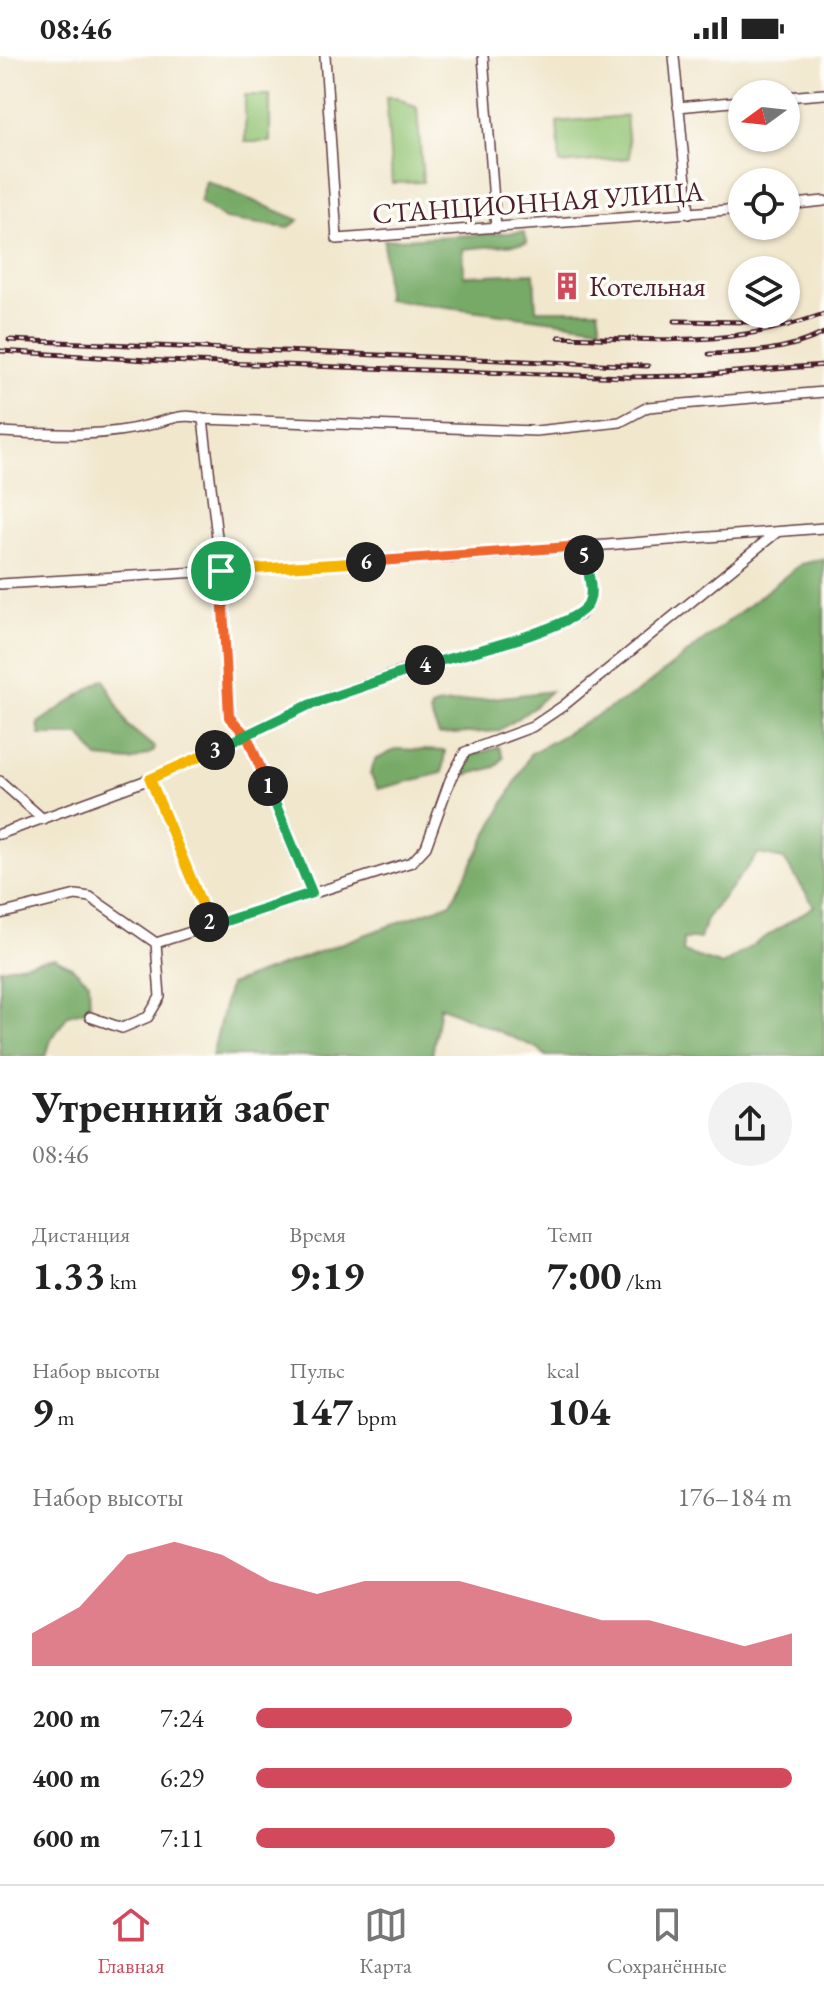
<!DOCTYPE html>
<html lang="ru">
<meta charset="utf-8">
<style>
body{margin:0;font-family:"EB Garamond",serif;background:#f2f2f2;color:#222;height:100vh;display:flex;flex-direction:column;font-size:30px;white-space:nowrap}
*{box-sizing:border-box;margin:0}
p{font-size:26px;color:#767676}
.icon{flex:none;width:44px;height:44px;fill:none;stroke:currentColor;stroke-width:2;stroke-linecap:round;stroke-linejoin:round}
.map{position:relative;height:1000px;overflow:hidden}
.panel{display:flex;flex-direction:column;background:#fff;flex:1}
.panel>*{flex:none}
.needle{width:52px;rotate:255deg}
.tools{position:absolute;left:728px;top:24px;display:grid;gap:16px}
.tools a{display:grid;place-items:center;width:72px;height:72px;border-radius:50%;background:#fff;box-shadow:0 2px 6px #0004;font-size:40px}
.pin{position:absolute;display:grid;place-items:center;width:68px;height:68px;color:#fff;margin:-34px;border:4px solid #fff;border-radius:50%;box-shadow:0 2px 8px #0007}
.km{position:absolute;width:40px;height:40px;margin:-20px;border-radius:50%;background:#222;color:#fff;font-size:22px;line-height:40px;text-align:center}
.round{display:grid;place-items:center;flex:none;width:84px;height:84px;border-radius:42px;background:#f2f2f2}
.overview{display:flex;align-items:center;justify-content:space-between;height:136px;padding:0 32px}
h1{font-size:44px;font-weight:700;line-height:60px}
.figures{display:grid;grid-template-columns:repeat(3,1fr);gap:12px;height:136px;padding:8px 32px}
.figures div{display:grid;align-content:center}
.figures b{font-size:40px;font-weight:700}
.figures small{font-size:22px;font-weight:400}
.figures p{font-size:22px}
.chart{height:224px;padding:16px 32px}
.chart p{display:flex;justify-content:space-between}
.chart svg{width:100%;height:144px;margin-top:8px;fill:#d1495b;opacity:.7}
ul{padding:0 32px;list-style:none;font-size:26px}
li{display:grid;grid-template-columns:128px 96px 1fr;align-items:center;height:60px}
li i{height:20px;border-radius:10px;background:#d1495b}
.status{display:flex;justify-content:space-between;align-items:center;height:56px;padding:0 40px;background:#fff;direction:ltr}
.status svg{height:22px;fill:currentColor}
.tab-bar{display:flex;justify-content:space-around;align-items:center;height:112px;border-top:2px solid #e0e0e0;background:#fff;font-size:22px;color:#767676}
.tab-bar a{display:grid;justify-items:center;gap:4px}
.tab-bar .active{color:#d1495b}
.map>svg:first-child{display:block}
.green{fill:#93c575;stroke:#6e7250;stroke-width:2}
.forest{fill:#76aa66;stroke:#606448;stroke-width:2;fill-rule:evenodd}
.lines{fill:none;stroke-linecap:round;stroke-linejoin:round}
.minor-casing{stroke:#633d43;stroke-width:12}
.minor{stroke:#fff;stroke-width:9}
.rail-casing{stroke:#4a1f2b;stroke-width:5}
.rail{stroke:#fdfcf7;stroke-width:2;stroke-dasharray:6;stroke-linecap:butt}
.split-1-casing{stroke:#fff;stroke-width:16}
.split-2-casing{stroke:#fff;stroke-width:16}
.split-3-casing{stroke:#fff;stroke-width:16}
.split-4-casing{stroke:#fff;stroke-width:16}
.split-5-casing{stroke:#fff;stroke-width:16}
.split-6-casing{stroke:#fff;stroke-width:16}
.split-7-casing{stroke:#fff;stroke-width:16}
.split-1{stroke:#f0652b;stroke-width:10}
.split-2{stroke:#22a559;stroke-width:10}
.split-3{stroke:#f5b400;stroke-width:10}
.split-4{stroke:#22a559;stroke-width:10}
.split-5{stroke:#22a559;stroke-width:10}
.split-6{stroke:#f0652b;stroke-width:10}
.split-7{stroke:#f5b400;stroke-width:10}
.labels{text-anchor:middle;stroke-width:7;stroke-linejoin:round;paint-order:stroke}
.street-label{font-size:28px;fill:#4a1f2b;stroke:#fdfcf7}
.poi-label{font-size:28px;fill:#4a1f2b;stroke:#fdfcf7;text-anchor:start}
</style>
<div class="status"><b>08:46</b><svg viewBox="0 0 49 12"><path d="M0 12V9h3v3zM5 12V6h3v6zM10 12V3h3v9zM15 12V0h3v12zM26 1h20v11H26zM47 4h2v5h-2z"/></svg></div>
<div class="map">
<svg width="824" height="1000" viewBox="0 0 824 1000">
<rect width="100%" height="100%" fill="#fdfcf7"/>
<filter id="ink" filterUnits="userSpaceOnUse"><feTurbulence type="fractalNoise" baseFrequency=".0125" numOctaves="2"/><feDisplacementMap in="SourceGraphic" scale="16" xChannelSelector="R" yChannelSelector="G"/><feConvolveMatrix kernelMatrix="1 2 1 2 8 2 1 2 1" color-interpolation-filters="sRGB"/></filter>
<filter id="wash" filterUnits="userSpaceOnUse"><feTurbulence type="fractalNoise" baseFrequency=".006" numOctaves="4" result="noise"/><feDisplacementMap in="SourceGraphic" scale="32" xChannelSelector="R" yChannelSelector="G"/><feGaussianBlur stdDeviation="1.8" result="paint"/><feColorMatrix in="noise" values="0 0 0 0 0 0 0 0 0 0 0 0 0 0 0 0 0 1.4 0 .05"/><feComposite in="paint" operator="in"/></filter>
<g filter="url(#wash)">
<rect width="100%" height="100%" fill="#f1e7cd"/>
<path class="green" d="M245,39H270V86H245Z
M386,41H396L417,52L423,126L392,127Z
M626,60L630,102L560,108L557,66Z"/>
<path class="forest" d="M206,125L299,164L288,172L225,163L200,146Z
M524,176L527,187L463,193L464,220L534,217L536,254H598L601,271L386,243L384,184Z
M824,503V1000H546L539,993L440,950L432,1000H212L229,929L451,847L530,698L638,636L801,508ZM758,798L784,803L814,850L722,909L683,896V883H700L706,863Z
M104,623L128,670L155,692L153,696L131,705L98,702L80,679H40L38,667Z
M551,635L533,652L498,675L439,679L430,657L431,652L436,649Z
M499,691L503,702L495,711L462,720L469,700Z
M397,693L445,695L442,717L378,733L370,718L375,704Z
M54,902L70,910L89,926L90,953L68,959L51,984L46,1000H0V913Z"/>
</g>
<g filter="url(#ink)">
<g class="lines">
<defs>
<path id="minor" d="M325,0L337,183L742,153
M483,0L496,172
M674,0L689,158
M786,41L824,38
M678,51L742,45
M786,149L824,145
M203,363L221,515L229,661L247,680L312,837
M0,376C50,378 101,382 149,369C168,364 184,356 203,363L536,375L620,366L648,351L824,336
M0,528L464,500L824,472
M150,723L210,870
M0,725L43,763
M0,778L150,723L309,649L406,614L511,586L580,559L590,546L591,533L582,490
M0,858L76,839L90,841L156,887
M156,887L412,806L426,791L450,724L465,696L532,671L563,650L777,476
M90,961L122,972L148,961L160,941L156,887"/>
</defs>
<use href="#minor" class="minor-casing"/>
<use href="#minor" class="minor"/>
<defs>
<path id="rail" d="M675,265L748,266L767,263
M559,281C621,282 684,288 746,278C773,274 798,267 824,258
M9,284L648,310
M0,295L164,305L628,321L685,320L824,309
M709,298C748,297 788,295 824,277"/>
</defs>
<use href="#rail" class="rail-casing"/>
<use href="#rail" class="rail"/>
</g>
</g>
<g class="lines" filter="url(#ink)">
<defs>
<path id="split-1" d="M221,515L229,661L247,680L268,730"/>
<path id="split-2" d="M209,866L210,870L312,837L268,730"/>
<path id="split-3" d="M209,866L150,723L215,694"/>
<path id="split-4" d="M215,694L309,649L425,609"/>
<path id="split-5" d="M425,609C456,600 574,573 588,548C595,535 587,513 584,499"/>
<path id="split-6" d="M366,506L582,490L584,499"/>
<path id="split-7" d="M221,515L366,506"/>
</defs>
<use href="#split-1" class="split-1-casing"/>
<use href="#split-2" class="split-2-casing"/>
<use href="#split-3" class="split-3-casing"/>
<use href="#split-4" class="split-4-casing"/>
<use href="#split-5" class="split-5-casing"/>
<use href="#split-6" class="split-6-casing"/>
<use href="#split-7" class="split-7-casing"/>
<use href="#split-1" class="split-1"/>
<use href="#split-2" class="split-2"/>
<use href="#split-3" class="split-3"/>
<use href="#split-4" class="split-4"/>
<use href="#split-5" class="split-5"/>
<use href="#split-6" class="split-6"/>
<use href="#split-7" class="split-7"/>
</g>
<defs>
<symbol id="building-bare" viewBox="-9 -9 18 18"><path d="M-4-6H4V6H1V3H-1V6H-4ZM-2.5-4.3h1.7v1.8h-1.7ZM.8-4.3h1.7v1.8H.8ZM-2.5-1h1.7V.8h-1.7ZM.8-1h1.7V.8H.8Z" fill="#d1495b" stroke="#fdfcf7" stroke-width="2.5" paint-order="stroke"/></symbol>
</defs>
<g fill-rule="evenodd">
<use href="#building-bare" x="547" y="210" width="40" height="40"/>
</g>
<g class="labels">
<g class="street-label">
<text transform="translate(538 146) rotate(-4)" y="10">СТАНЦИОННАЯ УЛИЦА</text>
</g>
<g class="poi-label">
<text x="589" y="240">Котельная</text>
</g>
</g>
</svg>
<div class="tools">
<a><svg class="needle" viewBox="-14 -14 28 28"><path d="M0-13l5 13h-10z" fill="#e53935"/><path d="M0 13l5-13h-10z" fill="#767676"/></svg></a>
<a><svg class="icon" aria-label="locate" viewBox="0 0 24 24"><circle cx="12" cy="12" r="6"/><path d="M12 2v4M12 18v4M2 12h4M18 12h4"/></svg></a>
<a><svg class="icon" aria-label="layers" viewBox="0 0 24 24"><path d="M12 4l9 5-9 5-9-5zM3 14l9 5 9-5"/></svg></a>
</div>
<div class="pin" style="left:221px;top:515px;background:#1e9e55"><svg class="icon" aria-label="arrive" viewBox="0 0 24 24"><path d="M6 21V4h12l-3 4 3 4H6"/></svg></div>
<b class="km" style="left:268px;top:730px">1</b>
<b class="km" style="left:209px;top:866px">2</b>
<b class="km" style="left:215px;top:694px">3</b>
<b class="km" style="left:425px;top:609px">4</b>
<b class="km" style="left:584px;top:499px">5</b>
<b class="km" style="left:366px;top:506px">6</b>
</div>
<section class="panel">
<div class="overview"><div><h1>Утренний забег</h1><p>08:46</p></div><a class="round"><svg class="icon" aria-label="share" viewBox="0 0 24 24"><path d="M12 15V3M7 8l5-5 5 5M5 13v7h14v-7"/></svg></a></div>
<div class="figures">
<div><p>Дистанция</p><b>1.33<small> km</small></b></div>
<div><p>Время</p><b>9:19</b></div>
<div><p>Темп</p><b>7:00<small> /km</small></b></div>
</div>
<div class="figures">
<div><p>Набор высоты</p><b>9<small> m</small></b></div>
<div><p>Пульс</p><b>147<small> bpm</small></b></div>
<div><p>kcal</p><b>104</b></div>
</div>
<div class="chart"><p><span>Набор высоты</span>176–184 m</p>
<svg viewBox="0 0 160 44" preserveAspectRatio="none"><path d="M0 44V34L10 26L20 10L30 6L40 10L50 18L60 22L70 18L80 18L90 18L100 22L110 26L120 30L130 30L140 34L150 38L160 34V44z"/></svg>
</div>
<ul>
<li><b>200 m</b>7:24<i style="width:59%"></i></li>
<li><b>400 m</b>6:29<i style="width:100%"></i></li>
<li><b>600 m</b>7:11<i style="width:67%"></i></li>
</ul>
</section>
<nav class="tab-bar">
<a class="active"><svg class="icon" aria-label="home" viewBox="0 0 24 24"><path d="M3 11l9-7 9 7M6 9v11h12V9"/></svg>Главная</a>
<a><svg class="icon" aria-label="map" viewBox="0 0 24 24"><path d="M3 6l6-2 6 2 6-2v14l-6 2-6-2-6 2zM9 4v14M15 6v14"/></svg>Карта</a>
<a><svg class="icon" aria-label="saved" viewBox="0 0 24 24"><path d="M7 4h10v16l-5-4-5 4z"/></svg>Сохранённые</a>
</nav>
